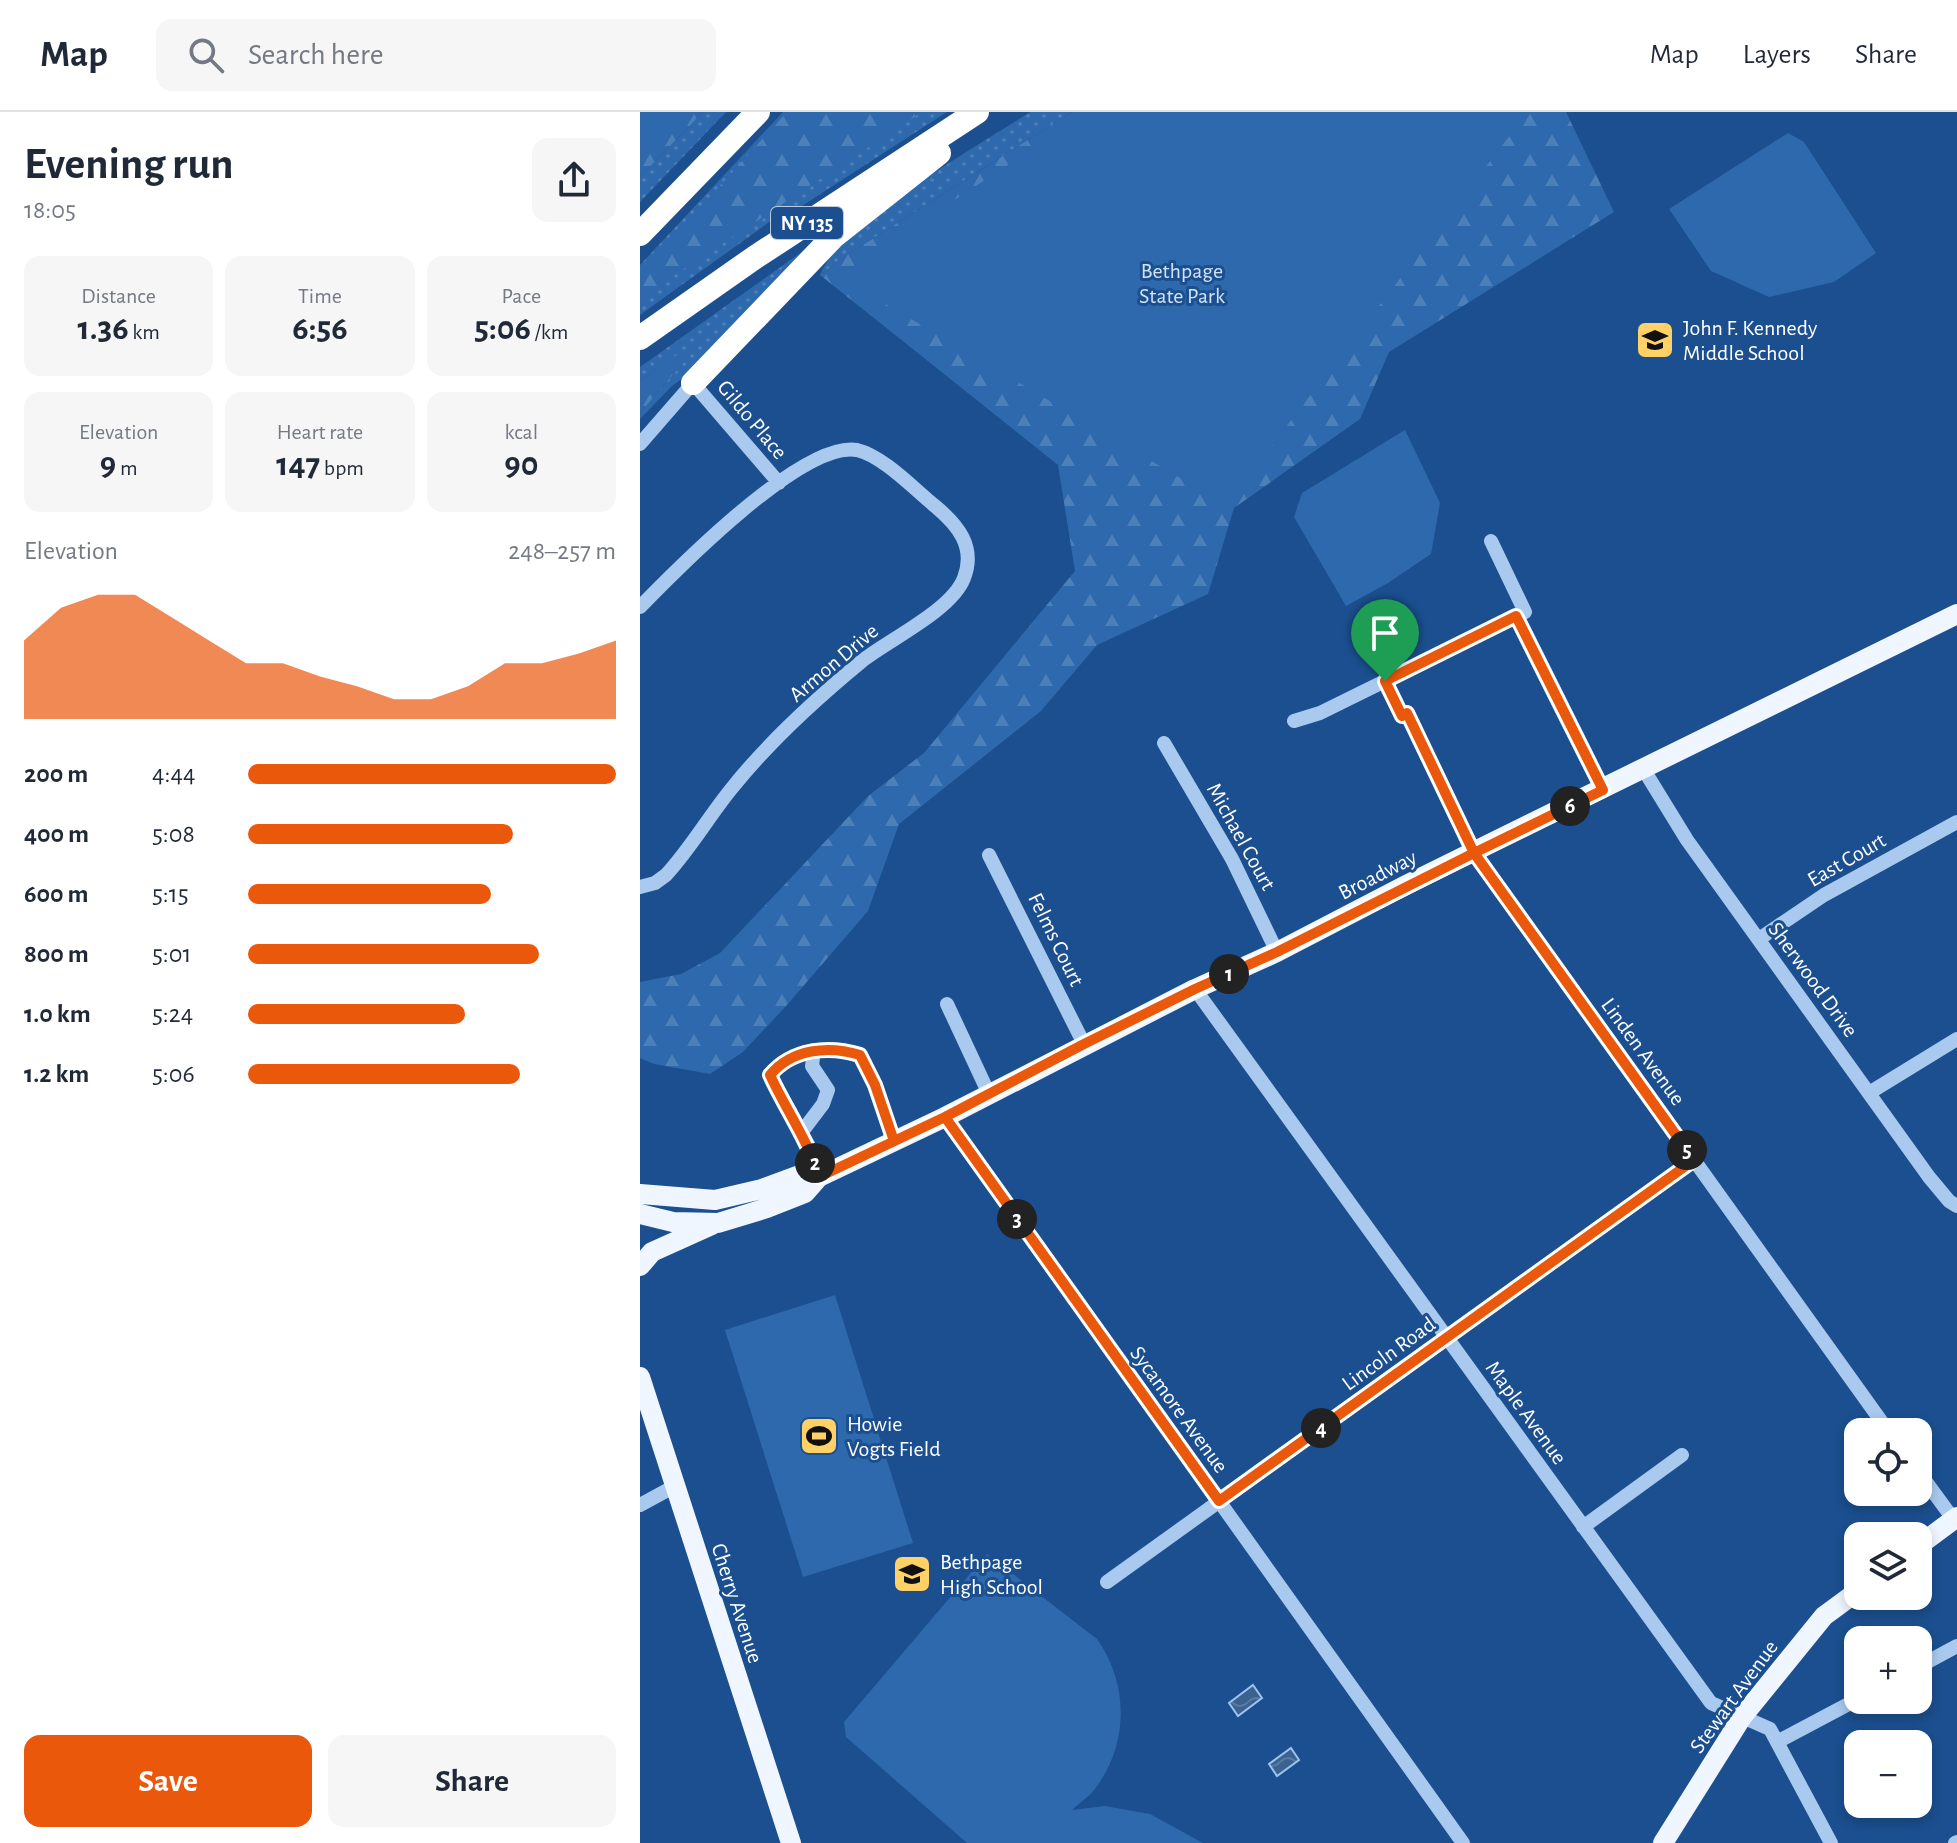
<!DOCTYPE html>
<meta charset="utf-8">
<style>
body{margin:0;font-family:"Alegreya Sans",sans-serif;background:#f6f6f7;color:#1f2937;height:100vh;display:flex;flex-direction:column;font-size:30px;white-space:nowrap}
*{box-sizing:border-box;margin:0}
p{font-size:26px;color:#747a83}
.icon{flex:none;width:44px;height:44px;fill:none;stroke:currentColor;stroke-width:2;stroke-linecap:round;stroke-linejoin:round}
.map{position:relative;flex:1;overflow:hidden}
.details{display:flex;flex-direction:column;background:#fff;width:640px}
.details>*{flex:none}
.controls{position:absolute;left:1204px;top:1306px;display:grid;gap:16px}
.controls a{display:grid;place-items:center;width:88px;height:88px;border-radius:16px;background:#fff;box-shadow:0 4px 12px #0003;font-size:40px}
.pin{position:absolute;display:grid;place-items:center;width:68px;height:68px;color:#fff;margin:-82px -34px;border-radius:50% 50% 50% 0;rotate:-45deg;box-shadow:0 0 8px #0007}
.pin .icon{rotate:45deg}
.km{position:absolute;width:40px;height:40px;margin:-20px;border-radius:50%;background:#222;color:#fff;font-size:22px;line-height:40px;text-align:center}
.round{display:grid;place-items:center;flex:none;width:84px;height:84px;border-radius:16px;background:#f6f6f7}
.headline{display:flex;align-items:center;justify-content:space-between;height:136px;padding:0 24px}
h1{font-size:44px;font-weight:600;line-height:60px}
.metrics{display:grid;grid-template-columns:repeat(3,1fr);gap:12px;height:136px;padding:8px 24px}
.metrics div{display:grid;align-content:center;border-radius:16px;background:#f6f6f7;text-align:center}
.metrics b{font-size:34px;font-weight:600}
.metrics small{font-size:22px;font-weight:400}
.metrics p{font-size:22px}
.chart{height:224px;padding:16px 24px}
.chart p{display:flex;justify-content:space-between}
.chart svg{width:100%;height:144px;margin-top:8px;fill:#ea580c;opacity:.7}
.button{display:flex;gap:16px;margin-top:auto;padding:16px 24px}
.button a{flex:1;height:92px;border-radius:16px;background:#ea580c;color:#fff;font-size:32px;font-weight:600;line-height:92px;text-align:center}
.button a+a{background:#f6f6f7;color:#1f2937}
ul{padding:0 24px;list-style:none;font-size:26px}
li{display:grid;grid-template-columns:128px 96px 1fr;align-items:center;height:60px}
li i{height:20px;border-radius:10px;background:#ea580c}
header{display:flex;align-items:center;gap:48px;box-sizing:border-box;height:112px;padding:0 40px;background:#fff;border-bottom:2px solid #e0e1e3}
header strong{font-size:38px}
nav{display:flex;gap:44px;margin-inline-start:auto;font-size:28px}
.search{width:560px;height:72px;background:#f6f6f7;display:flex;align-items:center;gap:20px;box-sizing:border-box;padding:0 28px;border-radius:16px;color:#747a83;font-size:30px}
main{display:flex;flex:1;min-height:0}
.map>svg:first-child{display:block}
.grass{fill:url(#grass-dots)}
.forest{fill:url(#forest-firs)}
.green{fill:#2e69ad}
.water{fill:url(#water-waves);stroke:#9cc4f0;stroke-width:2}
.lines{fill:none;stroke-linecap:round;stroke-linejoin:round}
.minor{stroke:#a9c9ee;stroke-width:14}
.major{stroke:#f0f6ff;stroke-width:20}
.highway{stroke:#fff;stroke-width:24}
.route-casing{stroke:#fff;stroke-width:16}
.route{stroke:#ea580c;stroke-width:10}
.labels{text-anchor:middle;stroke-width:6;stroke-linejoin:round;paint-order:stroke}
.shield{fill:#1b4f8f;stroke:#bbcadd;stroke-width:2}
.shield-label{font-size:20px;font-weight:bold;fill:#fff}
.park-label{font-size:22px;fill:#cfe3fa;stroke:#1b4f8f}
.poi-label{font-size:22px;fill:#fff;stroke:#1b4f8f;text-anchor:start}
.street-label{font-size:22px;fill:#fff;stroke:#1b4f8f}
</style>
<header>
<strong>Map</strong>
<div class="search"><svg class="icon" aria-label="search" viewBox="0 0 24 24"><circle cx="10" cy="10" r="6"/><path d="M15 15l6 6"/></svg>Search here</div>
<nav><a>Map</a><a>Layers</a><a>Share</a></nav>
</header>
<main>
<section class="details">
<div class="headline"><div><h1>Evening run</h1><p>18:05</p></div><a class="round"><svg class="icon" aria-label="share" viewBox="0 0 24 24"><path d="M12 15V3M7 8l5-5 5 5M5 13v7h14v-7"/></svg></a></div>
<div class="metrics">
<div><p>Distance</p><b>1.36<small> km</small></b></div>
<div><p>Time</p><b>6:56</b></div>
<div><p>Pace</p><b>5:06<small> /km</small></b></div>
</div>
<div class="metrics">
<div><p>Elevation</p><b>9<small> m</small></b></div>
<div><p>Heart rate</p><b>147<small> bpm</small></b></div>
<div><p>kcal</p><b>90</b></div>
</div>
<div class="chart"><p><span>Elevation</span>248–257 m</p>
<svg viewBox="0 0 160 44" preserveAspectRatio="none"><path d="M0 44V20L10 10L20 6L30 6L40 13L50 20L60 27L70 27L80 31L90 34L100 38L110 38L120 34L130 27L140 27L150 24L160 20V44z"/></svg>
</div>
<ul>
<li><b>200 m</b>4:44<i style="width:100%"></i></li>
<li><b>400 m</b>5:08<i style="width:72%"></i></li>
<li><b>600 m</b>5:15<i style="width:66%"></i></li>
<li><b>800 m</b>5:01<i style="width:79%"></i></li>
<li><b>1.0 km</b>5:24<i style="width:59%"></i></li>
<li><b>1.2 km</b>5:06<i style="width:74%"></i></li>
</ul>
<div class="button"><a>Save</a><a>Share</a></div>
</section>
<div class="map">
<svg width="1317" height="1731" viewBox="0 0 1317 1731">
<defs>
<pattern id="grass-dots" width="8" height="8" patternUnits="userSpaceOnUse" patternTransform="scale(2)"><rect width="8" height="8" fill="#2e69ad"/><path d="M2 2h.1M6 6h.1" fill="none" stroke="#4d80b9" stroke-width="1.8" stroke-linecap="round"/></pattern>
<pattern id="forest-firs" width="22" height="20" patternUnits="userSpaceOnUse" patternTransform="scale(2)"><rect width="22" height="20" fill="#2e69ad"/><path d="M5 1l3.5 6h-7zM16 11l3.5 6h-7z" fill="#4d80b9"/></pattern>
<pattern id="water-waves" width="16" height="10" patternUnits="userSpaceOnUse" patternTransform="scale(2)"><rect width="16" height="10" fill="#3c6290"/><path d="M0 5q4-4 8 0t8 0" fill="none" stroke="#597aa1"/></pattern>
</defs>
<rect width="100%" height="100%" fill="#1b4f8f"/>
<path class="grass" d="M63,0H86L0,90V65Z
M143,0H307L148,103L135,106L0,203V153Z
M390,0H432L207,143L180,163C199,112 341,32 390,0Z
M170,134L59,254L32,274L0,307V301L65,225L0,268V255Z"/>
<path class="forest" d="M0,0H63L0,65Z
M147,0H282L0,186V162Z
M432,0H926L974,100L749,240L720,307L594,396L568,482L457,533L401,599L259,712L228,799L147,893L103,940L70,962L14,952L0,946V870L41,862L80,841L228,684L284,641L435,459L418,353L180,163L207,143Z
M68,222L0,301V268Z"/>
<path class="green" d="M0,0H42L0,47Z
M449,0H888L586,393L198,164Z
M1148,21L1164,30L1236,141L1194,170L1129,185L1071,159L1029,97Z
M765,318L800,391L791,442L748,471L706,494L654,405L662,381Z
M195,1183L273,1431L163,1465L85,1218Z
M347,1442L457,1527C489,1572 489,1632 455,1677C449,1685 439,1691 432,1698L465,1694L510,1702L563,1731H327L206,1625L204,1610Z"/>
<path class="water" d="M613,1573L622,1586L598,1604L589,1591Z
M651,1636L659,1648L637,1664L629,1652Z"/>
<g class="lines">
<path class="minor" d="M0,332L53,271L139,371
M0,495C37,457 163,328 217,338C243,344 274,377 295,394C318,413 336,435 324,466C312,498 250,527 222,549C177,586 128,631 92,676C69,704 51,736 26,763L15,771L0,775
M876,504L963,678
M745,569L762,604L767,601L834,741L1249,1320
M654,609L680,601L885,500L851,429
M524,631L592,747L637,840
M1004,658L1047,728L1289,1065L1309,1089L1317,1094
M349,743L444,932
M1119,827L1184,783L1317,710
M555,877L1071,1591L1130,1617L1191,1731
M307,892L349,982
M1229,981L1317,927
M305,1005L823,1731
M161,1021L183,992L188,978L172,954L174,938
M179,1065L170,1036L130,963C152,937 188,933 220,943L235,973L254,1029
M1278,1359L1314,1408
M0,1393L35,1374
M943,1415L1042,1343
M467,1470L1054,1048
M1278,1555L1317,1534
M1137,1630L1218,1587
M1315,1731L1317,1730"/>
<path class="major" d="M0,1082L75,1088L122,1077L160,1063L179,1065
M0,1102L33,1110L78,1111L127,1096L165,1081L179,1065L305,1005L555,877L637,840L766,773L1317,502
M0,1154L12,1140L72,1113
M0,1265L151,1731
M1278,1434L1317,1405
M1023,1731L1102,1605L1184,1504L1218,1479"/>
<path class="highway" d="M0,122L118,0
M0,226L114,146L337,0
M53,271L194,124L299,41"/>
</g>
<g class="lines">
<defs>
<path id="route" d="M745,569L762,604L767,601L834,741L637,840L555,877L444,932L305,1005L179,1065C168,1028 146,998 130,963C152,937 188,933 220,943L235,973L254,1029L305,1005L579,1389L1054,1048L834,741L963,678L876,504L745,569"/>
</defs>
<use href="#route" class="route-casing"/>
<use href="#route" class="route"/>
</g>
<defs>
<symbol id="school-square" viewBox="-11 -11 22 22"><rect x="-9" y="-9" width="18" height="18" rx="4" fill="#ffd166" stroke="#1b4f8f"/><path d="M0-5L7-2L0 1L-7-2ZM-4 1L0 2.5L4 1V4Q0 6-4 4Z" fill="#111"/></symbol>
<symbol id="stadium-square" viewBox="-11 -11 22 22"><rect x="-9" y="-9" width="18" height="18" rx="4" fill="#ffd166" stroke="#1b4f8f"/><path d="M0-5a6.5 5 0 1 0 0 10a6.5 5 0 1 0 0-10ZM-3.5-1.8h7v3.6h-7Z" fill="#111"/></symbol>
</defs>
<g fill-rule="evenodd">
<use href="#school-square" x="993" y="206" width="44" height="44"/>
<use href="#stadium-square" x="157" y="1302" width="44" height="44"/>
<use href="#school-square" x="250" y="1440" width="44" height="44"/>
</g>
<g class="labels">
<rect class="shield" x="131" y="95" width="72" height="32" rx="6"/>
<g class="shield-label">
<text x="167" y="118">NY 135</text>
</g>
<g class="park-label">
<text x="542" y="166">Bethpage<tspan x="542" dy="25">State Park</tspan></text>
</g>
<g class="poi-label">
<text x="1043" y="223">John F. Kennedy<tspan x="1043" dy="25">Middle School</tspan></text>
<text x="207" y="1319">Howie<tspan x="207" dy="25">Vogts Field</tspan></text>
<text x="300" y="1457">Bethpage<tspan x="300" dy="25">High School</tspan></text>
</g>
<g class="street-label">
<text transform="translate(113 307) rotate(50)" y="8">Gildo Place</text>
<text transform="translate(193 550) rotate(-40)" y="8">Armon Drive</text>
<text transform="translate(602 724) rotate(61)" y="8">Michael Court</text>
<text transform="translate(1206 747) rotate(-30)" y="8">East Court</text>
<text transform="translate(737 762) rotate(-27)" y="8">Broadway</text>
<text transform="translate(417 827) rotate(64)" y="8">Felms Court</text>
<text transform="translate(1174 867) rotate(54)" y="8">Sherwood Drive</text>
<text transform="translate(1004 939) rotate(54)" y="8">Linden Avenue</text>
<text transform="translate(748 1241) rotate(-36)" y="8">Lincoln Road</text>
<text transform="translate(540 1297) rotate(54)" y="8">Sycamore Avenue</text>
<text transform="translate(887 1300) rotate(54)" y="8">Maple Avenue</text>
<text transform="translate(98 1491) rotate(72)" y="8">Cherry Avenue</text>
<text transform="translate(1093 1584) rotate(-54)" y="8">Stewart Avenue</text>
</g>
</g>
</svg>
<div class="controls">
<a><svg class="icon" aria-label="locate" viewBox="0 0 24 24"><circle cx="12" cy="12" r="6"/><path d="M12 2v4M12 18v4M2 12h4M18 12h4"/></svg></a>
<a><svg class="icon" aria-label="layers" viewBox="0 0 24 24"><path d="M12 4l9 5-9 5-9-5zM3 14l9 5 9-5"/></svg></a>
<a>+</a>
<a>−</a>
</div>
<div class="pin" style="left:745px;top:569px;background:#1e9e55"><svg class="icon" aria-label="arrive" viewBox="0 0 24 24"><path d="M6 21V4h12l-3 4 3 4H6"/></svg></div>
<b class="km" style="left:589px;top:862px">1</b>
<b class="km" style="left:175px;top:1051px">2</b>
<b class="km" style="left:377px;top:1107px">3</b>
<b class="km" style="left:681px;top:1316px">4</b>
<b class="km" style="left:1047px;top:1038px">5</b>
<b class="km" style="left:930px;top:694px">6</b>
</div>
</main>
